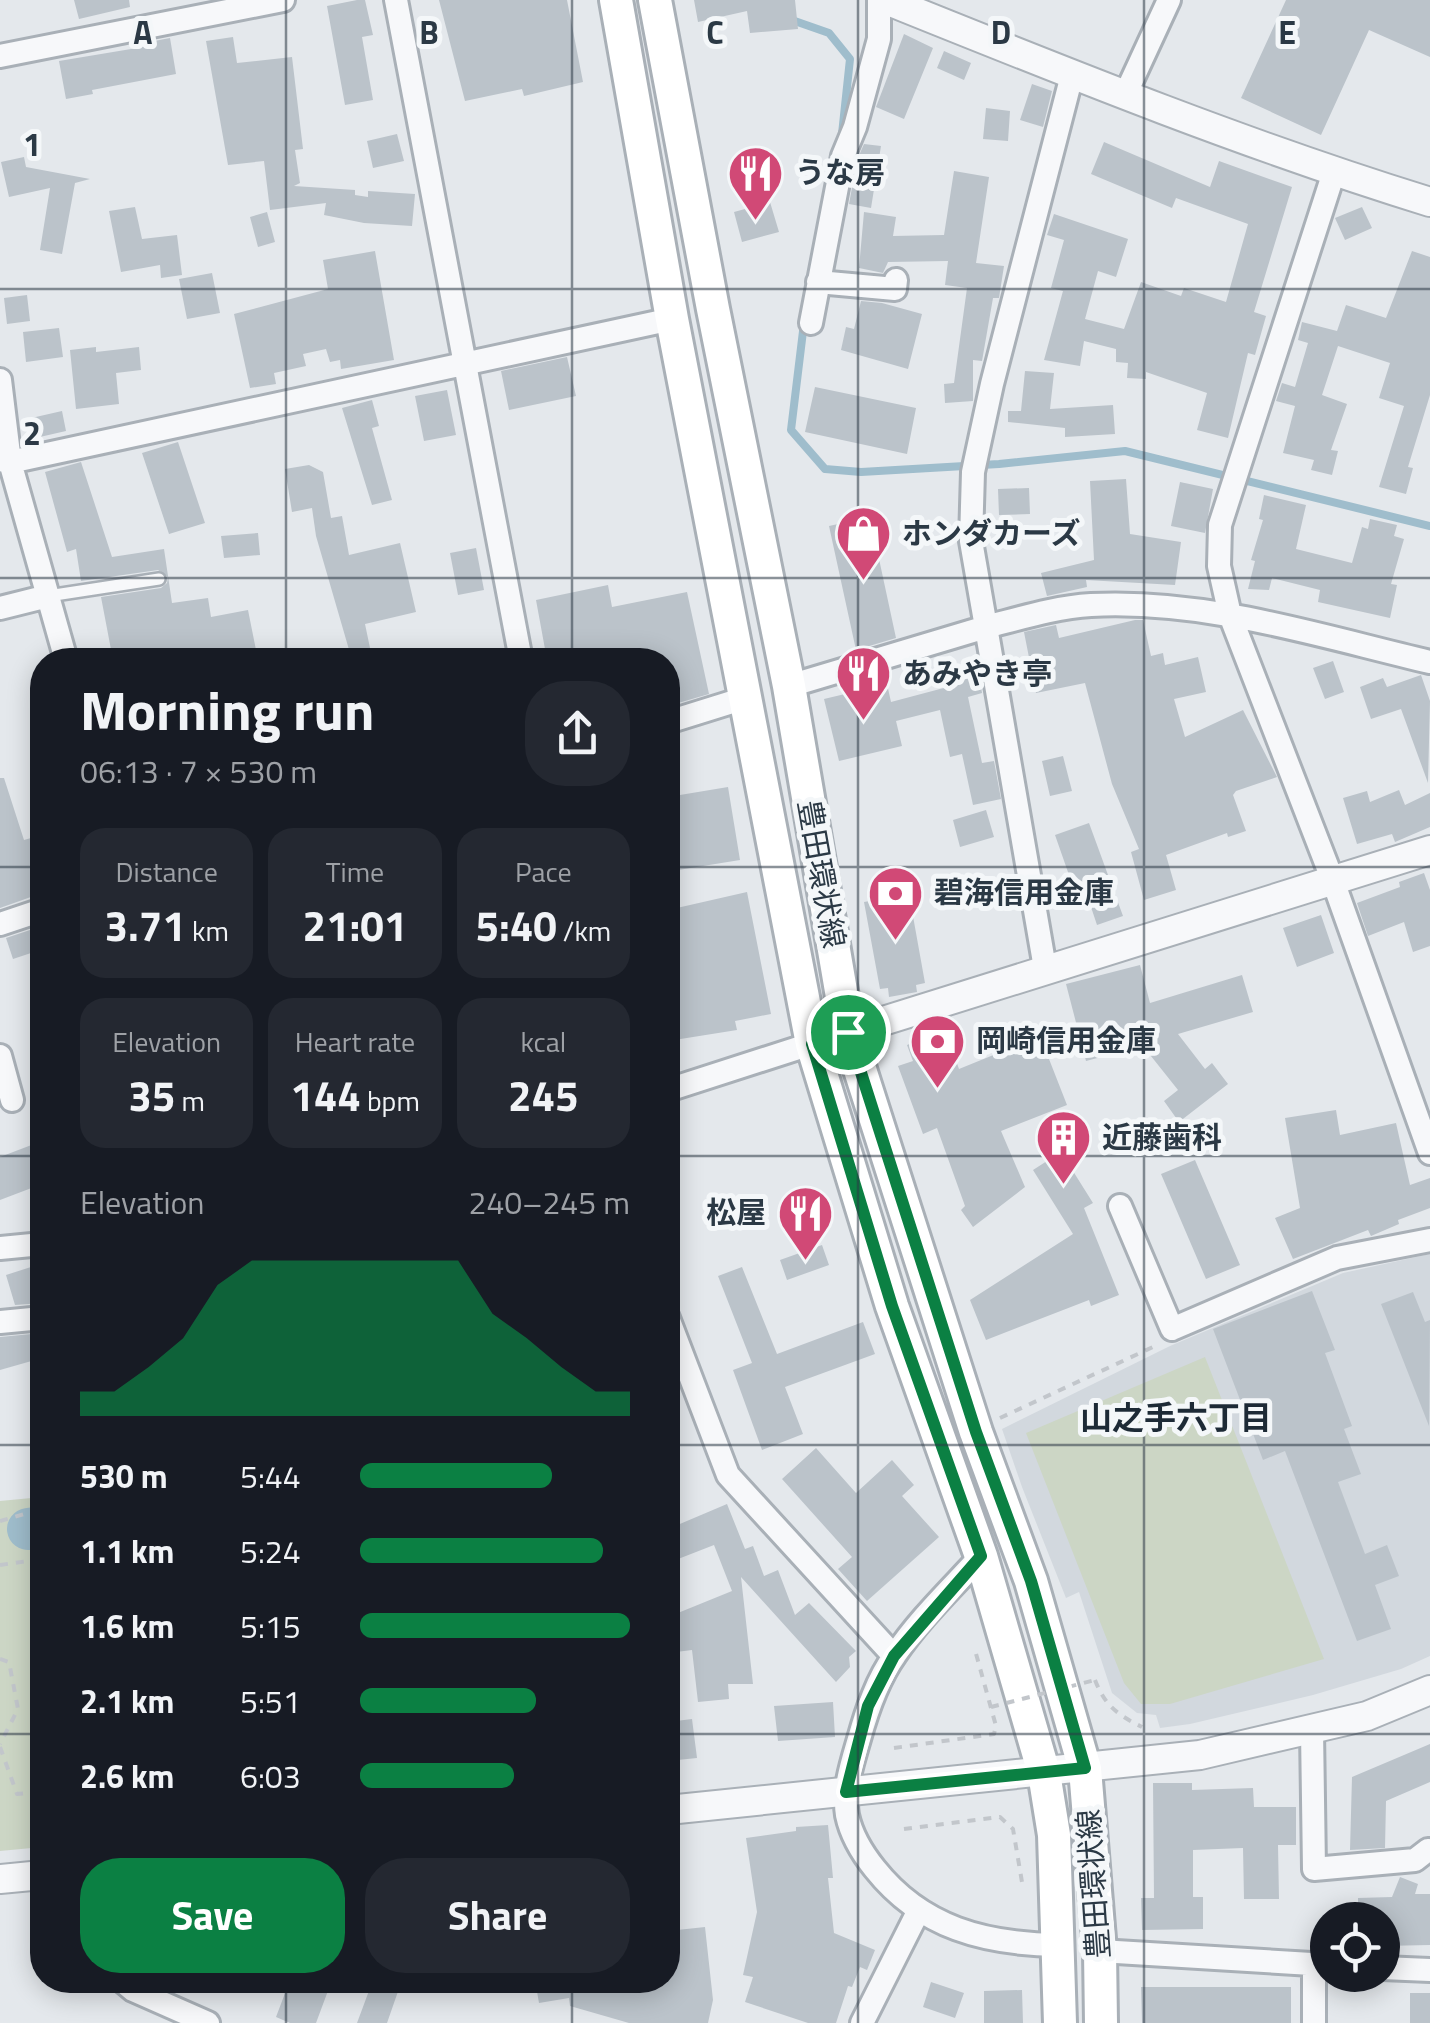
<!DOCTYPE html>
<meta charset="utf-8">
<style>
body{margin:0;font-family:"Titillium Web","Noto Sans JP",sans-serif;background:#242831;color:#f1f3f6;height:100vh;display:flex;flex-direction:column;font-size:38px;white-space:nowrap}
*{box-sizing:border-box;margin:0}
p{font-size:32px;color:#9ea1a6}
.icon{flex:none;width:55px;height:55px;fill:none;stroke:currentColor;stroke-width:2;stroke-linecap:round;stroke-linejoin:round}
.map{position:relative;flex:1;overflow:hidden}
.drawer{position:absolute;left:30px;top:648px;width:650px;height:1345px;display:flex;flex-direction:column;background:#171b24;border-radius:40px;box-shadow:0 5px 25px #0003}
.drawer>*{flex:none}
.fabs{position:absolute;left:1310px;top:1902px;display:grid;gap:20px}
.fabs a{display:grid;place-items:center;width:90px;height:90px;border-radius:50%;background:#171b24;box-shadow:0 5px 25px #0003;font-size:50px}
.pin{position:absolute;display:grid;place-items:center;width:85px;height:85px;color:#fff;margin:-42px;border:5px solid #fff;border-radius:50%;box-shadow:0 2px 10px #0007}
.round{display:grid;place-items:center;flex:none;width:105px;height:105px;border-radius:40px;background:#242831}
.overview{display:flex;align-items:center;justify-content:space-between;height:170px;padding:0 50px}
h1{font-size:55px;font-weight:700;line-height:75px}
.stats{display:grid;grid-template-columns:repeat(3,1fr);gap:15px;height:170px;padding:10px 50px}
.stats div{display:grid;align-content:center;border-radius:25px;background:#242831;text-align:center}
.stats b{font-size:42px;font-weight:700}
.stats small{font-size:28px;font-weight:400}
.stats p{font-size:28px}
.chart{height:280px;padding:20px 50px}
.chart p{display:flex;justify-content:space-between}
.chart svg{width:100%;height:180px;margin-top:10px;fill:#0b8043;opacity:.7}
.action{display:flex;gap:20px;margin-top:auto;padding:20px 50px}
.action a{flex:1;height:115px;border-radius:40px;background:#0b8043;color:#fff;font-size:40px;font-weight:700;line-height:115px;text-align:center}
.action a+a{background:#242831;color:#f1f3f6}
ul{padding:0 50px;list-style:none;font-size:32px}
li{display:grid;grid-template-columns:160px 120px 1fr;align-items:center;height:75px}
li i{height:25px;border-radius:12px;background:#0b8043}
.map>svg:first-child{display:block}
.built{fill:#d2d8de}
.green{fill:#ccd6c5}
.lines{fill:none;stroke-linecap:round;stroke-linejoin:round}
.stream{stroke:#9fbdcc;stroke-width:8}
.river{stroke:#9fbdcc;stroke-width:42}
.building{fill:#bbc3ca}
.service-casing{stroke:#a9b0b7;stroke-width:16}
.minor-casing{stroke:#a9b0b7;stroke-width:28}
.tertiary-casing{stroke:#a9b0b7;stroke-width:32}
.secondary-casing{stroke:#a9b0b7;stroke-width:38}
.path{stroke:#c2c6cb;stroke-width:4;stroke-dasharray:8 8;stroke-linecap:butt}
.service{stroke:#f7f8fa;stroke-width:11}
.minor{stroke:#f7f8fa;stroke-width:22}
.tertiary{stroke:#f7f8fa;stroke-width:28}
.secondary{stroke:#fff;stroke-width:32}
.path-bridge{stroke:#c2c6cb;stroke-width:4;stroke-dasharray:8 8;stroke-linecap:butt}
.route-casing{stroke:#fff;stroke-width:20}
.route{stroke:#0b8043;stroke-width:12}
.grid{fill:none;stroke:#2b3945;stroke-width:2.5;stroke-opacity:0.55}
.labels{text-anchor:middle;stroke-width:10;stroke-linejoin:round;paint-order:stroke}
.poi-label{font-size:30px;font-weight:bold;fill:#2b3945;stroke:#f4f7f9;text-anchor:start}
.street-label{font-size:30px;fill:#2b3945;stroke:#f4f7f9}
.neighbourhood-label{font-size:32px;font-weight:bold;fill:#1d2a36;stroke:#f4f7f9}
.grid-label{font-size:32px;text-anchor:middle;font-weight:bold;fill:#2b3945;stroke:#f4f7f9;stroke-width:10;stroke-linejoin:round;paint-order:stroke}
</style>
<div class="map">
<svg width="1430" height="2023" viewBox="0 0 1430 2023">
<rect width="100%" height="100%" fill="#e4e8ec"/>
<path class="built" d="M1430,1254V1656L1401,1669L1313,1695L1190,1724L1160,1728L1156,1715L1137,1713L1112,1693L1079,1592L1066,1598L1022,1487L1002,1429L1170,1346L1343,1273Z"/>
<path class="green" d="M1205,1357L1324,1659L1170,1704H1141L1124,1683L1026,1433Z
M42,1497V1847L0,1851V1501Z"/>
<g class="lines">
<path class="stream" d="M789,19L829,33L850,59L842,134
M804,323L791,430L825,469L861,472L999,464L1125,451L1430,526"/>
<path class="river" d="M28,1529L42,1527"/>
</g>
<path class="building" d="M74,0H129L130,7L79,19Z
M357,0H365L373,35L362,37L373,100L345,105L327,6Z
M439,0H567L583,82L524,96L522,89L465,101Z
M694,0H795L798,29L750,33L747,11L698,22Z
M1286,0H1430V57L1369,30L1321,135L1241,98Z
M904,34L933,48L904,119L876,107Z
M233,37L237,63L292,57L303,149L295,150L300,183L294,186L355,190V195L368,197V191L415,194L412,226L364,223L324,215L326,203L270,210L264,161L228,165L206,41Z
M170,38L176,74L92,90L93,94L66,99L59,61L149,46V42Z
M944,51L971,63L964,80L937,68Z
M1032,84L1052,91L1043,127L1020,120Z
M986,108L1010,111L1008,141L983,139Z
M397,134L404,161L373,168L367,141Z
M1104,142L1210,187L1219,161L1292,187L1254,312L1266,316L1255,355L1248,353L1228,438L1197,430L1207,393L1146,372V379L1127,378L1128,363L1116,362V349L1084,341L1080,366L1044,360L1063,291L1051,288L1064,240L1047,235L1054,214L1128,239L1116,277L1098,271L1085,319L1124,329L1141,282L1181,296L1184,288L1226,302L1248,224L1176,198L1172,208L1091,174Z
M864,144L881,146L871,208L849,204L857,160Z
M24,157L26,167L90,179L75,183L62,254L40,250L50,188L9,197L1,162Z
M954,171L989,177L976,263L1004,266L999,298H993L982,361L973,360V401L945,403L944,384L954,383L967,288L945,285L948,261L888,262L883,273L859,268L864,212L896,217L893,236L944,235Z
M770,202L779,232L742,242L734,212Z
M135,207L142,239L177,235L182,275L161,278L160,265L121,272L109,211Z
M1362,207L1372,228L1345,240L1335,218Z
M267,212L275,242L258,247L250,217Z
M375,251L394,360L341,369L340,360L330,362L326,349L303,354L306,366L274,373L276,384L250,388L234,314L328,289L323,260Z
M1412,251L1430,257V395L1408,467L1413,468L1406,494L1379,487L1404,406L1379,398L1390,363L1338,346L1322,395L1347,404L1331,450L1338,451L1332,475L1311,470L1314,460L1283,453L1295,406L1276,401L1282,383L1295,387L1308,343L1298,340L1302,322L1337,331L1346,305L1386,318Z
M212,273L220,313L187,319L179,279Z
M27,295L30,321L7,324L4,298Z
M861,301L882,303L922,314L908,369L841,350L846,327L854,329Z
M59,328L63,357L26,362L23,332Z
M96,347V352L139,347L141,370L116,373L119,404L76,409L70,350Z
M567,357L576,396L509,410L501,371Z
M1025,371L1054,373L1050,409L1113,405L1115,434L1065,437V428L1008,422V411H1021Z
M815,387L916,408L907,454L805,432Z
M447,390L456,435L424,441L415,396Z
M372,400L379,426L372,428L392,500L372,505L342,408Z
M62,411L66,431L31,439L27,419Z
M178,442L205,523L169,534L142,453Z
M81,462L112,557L164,549L172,603L208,598L211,617L248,610L258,660H113L101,597L161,588L167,583L168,577L158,570L81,581L76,549L67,552L45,472Z
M309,465L323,472L331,518L342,516L349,555L400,543L416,612L365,624L370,648L365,660H352L316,536L312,508L292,512L285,469Z
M1126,479L1130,534L1181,542L1175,585L1086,580L1087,587L1047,596L1041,573L1094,560L1090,481Z
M1180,482L1213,489L1205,533L1171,526Z
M1029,488L1030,514L999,515L998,489Z
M1264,495L1306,505L1296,549L1352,563L1362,527L1368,529L1370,519L1397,525L1394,536L1404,539L1391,584L1397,585L1390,618L1318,602L1320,590L1272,578L1269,590L1248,589L1255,561L1251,560L1263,520L1259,519Z
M870,517L896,638L856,650L829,526Z
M258,533L260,555L224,558L221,536Z
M476,548L484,590L458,595L450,553Z
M608,585L612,607L687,592L709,694L668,706V660H547L536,600Z
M1135,620H1143L1151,656L1163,653L1165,665L1198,657L1206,692L1174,699L1185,737L1243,710L1277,777L1236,791L1233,795L1246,831L1228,837L1227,833L1166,855L1176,890L1144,900L1131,852L1139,849L1112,784L1085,683L1036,693L1024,632L1056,625L1059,638Z
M977,661L982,693L968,697L982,763L994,761L1001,799L973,805L962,754L950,757L940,710L896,721L902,746L839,761L824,699L887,684L891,702L955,685L950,668Z
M1333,661L1344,692L1325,699L1313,668Z
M1421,675L1430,701L1428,783L1401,709L1371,719L1360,687L1383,678L1387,687Z
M1063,756L1072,791L1050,796L1042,761Z
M0,778H4L24,840L31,838L41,868L36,870L42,890V893L0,908Z
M728,787L740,860L672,871L668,846V797Z
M1399,790L1405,805L1430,793V827L1395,842L1392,834L1357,844L1343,798L1367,791L1370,802Z
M986,810L994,837L960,847L953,820Z
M1089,823L1123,916L1097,925L1086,892L1076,895L1055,835Z
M1424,873L1430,890V946L1413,952L1404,922L1368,936L1357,903L1400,887L1399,882Z
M747,892L771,1014L735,1021L737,1030L668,1041V910Z
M909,894L925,983L916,985L917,992L889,997L888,988L880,989L864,902Z
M1321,915L1334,953L1297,967L1283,928Z
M33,929L40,950L13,959L6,938Z
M1140,965L1150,1003L1242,975L1253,1012L1178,1034L1205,1069L1212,1063L1228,1084L1179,1122L1164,1101L1178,1090L1143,1046L1086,1061L1066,984Z
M945,1030L959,1069L1040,1036L1067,1105L1001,1131L1025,1187L973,1227L961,1210L965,1206L937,1128L923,1134L898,1066L913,1061L907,1045Z
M1336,1110L1340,1135L1396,1123L1410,1185L1430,1178V1208L1398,1220L1399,1224L1371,1236L1368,1230L1293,1259L1275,1218L1300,1208L1285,1118Z
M42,1141V1184L0,1200V1157Z
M1061,1152L1093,1203L1084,1208L1119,1295L1091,1306L1089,1300L986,1340L970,1300L1073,1234L1033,1170Z
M1195,1160L1240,1265L1206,1279L1161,1174Z
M822,1245L829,1265L787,1280L780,1260Z
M31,1267L42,1303L15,1305L6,1275Z
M742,1267L777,1354L863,1322L875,1354L785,1387L803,1434L762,1450L733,1370L752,1363L718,1276Z
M1312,1291L1335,1350L1325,1353L1352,1426L1344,1429L1361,1474L1338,1482L1365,1554L1387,1545L1399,1576L1375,1585L1391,1629L1357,1641L1285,1451L1263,1460L1213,1329Z
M1413,1292L1425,1322L1430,1320L1429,1426L1381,1304Z
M42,1333V1358L0,1370V1337Z
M816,1448L856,1493L892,1460L914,1485L902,1496L939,1537L867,1601L838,1569L852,1557L782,1479Z
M727,1504L745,1549L753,1546L764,1576L778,1570L795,1615L809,1603L856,1651L849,1657L850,1667L836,1682L741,1577L753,1684H728L729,1699L698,1702L692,1650L668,1653V1617L732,1591L714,1545L673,1561L668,1546V1529Z
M833,1702L835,1737L778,1741L774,1706Z
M692,1719L697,1758L668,1761V1722Z
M1430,1744V1782L1386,1801L1385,1848L1350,1850L1352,1777Z
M1153,1783H1192V1790L1253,1788L1254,1807H1296V1845H1278L1279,1899H1244L1243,1848L1193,1850V1897H1203V1929L1142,1930L1141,1898H1154Z
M828,1825L833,1878H828L834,1933L875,1950L867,1970L860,1967L852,1987L848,1986L836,2023H808L745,2002L753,1977L743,1975L757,1912L746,1838L796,1831V1827Z
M1400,1877L1418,1884L1415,1894H1430V1945L1382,1946V1920H1358V1898L1392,1897Z
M705,1927L713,2000L708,2023H629L570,2006L569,1998L539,2003L535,1980H668V1931Z
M290,1980H332L316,2023H290L276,2017Z
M373,1980H402L387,2023H357Z
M931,1982L964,1993L955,2018L923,2007Z
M1141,1987H1291V2023H1142Z
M1022,1990L1023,2023H984V1991Z
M1410,1993H1430V2023H1410Z"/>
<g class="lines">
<defs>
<path id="service" d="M48,596L159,579"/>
<path id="minor" d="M396,0L521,660
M0,56L283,0
M1072,75L992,384L973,472L971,541L986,627C1021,618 1056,607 1091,605C1206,599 1319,636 1430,662
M1126,93L1169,0
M1334,172L1220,525L1219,566L1230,615L1333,881L1430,1153
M818,282L895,289L896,280
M811,323L843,156L855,127L879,39V0
M0,380L10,462L66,660
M0,460L10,462L672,319
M0,608L48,596
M789,686L986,627L1045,968
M668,722L745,698
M0,924L42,910
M0,1056L12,1100
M668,1090L848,1032
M1120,1206L1172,1329L1337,1258L1430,1240
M0,1248L42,1244
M668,1318L728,1475L894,1656
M0,1322L42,1318
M981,1556C952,1588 919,1619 895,1655C877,1680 867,1710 859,1739C852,1763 843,1790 847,1815C851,1834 862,1853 875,1869C922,1928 985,1944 1059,1945
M1312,1730L1314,1869L1415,1860L1428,1850
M1100,1951L1328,1965
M1314,1964V2023
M1382,1968L1430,1970
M121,1980L133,1990L208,2023
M862,2023L918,1912"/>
<path id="tertiary" d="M886,0C1065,72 1245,145 1430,202
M848,1032L1430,850
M668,1810L1200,1755L1367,1716L1430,1690
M0,1879L42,1875"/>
<path id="secondary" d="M616,0L672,319L812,1044L892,1306L981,1556L1044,1773L1054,1835L1060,2023
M655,0L713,309L789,686L848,1032L976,1432L1031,1581L1085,1769L1100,1951L1101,2023"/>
</defs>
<use href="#service" class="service-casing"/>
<use href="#minor" class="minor-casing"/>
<use href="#tertiary" class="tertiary-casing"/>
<use href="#secondary" class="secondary-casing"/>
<path class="path" d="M1000,1418L1155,1346
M0,1521L42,1509
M0,1565L42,1559
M0,1659L9,1662L18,1709L0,1744
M1095,1680C1105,1706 1118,1715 1142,1727
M0,1747L17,1794L42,1792
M894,1748L994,1734L996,1726L975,1650
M904,1829L1000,1817L1013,1829L1023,1888"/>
<use href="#service" class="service"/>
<use href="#minor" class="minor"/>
<use href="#tertiary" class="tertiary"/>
<use href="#secondary" class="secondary"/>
<path class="path-bridge" d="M991,1707L1095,1680"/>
</g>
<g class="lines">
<defs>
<path id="route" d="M848,1032L976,1432L1031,1581L1085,1768L846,1792L868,1706L894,1656L981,1556L892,1306L812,1044Z"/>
</defs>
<use href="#route" class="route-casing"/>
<use href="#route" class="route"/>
</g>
<path class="grid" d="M286,0V660M572,0V660M858,0V2023M1144,0V2023M0,289H1430M0,578H1430M0,867H42M668,867H1430M0,1156H42M668,1156H1430M0,1445H42M668,1445H1430M0,1734H42M668,1734H1430M286,1980V2023M572,1980V2023"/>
<defs>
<symbol id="restaurant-pin" viewBox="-11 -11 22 30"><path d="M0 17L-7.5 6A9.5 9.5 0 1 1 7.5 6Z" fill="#d14976" stroke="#f4f7f9"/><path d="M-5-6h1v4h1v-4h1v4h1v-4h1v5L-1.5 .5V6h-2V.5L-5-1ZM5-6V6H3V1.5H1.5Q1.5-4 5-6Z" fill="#fff"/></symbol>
<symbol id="shop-pin" viewBox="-11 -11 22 30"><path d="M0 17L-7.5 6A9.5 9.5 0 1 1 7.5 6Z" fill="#d14976" stroke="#f4f7f9"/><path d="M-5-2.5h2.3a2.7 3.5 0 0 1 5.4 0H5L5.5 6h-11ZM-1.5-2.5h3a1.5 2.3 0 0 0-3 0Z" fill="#fff"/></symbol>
<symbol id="bank-pin" viewBox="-11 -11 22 30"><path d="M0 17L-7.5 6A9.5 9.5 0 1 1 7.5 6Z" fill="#d14976" stroke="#f4f7f9"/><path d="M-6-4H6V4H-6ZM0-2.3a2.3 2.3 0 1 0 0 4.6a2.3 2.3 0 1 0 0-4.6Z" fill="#fff"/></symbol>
<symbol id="building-pin" viewBox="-11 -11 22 30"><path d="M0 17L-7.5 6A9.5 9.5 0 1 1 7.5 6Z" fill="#d14976" stroke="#f4f7f9"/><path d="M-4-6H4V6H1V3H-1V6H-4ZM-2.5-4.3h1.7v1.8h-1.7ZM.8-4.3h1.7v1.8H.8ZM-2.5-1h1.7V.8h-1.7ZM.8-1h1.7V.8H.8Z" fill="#fff"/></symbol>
</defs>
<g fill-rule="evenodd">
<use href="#restaurant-pin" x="724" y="142" width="63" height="86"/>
<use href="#shop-pin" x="832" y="502" width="63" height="86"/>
<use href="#restaurant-pin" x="832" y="642" width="63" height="86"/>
<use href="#bank-pin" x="864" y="862" width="63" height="86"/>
<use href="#bank-pin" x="906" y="1010" width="63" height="86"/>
<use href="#building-pin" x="1032" y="1106" width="63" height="86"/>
<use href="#restaurant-pin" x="774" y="1182" width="63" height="86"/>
</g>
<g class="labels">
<g class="poi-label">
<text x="795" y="183">うな房</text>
<text x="902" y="544">ホンダカーズ</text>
<text x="902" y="684">あみやき亭</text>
<text x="934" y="903">碧海信用金庫</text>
<text x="976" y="1051">岡崎信用金庫</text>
<text x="1102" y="1148">近藤歯科</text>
<text x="766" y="1223" text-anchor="end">松屋</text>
</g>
<g class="street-label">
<text transform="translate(821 874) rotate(80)" y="10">豊田環状線</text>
<text transform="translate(1094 1884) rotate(-94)" y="10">豊田環状線</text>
</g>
<g class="neighbourhood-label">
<text x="1176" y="1429">山之手六丁目</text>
</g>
</g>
<g class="grid-label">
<text x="143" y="44">A</text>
<text x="429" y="44">B</text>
<text x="715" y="44">C</text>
<text x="1001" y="44">D</text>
<text x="1287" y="44">E</text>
<text x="32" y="156">1</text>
<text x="32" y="445">2</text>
</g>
</svg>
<div class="fabs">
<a><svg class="icon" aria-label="locate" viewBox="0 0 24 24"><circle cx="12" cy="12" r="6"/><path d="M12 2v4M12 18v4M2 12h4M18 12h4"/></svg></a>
</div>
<div class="pin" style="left:848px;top:1032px;background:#1e9e55"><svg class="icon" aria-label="arrive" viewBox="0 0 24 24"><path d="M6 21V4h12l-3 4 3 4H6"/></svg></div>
<section class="drawer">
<div class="overview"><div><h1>Morning run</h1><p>06:13 · 7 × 530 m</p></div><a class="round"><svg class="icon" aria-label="share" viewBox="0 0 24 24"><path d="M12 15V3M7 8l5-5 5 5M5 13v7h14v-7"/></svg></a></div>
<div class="stats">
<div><p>Distance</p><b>3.71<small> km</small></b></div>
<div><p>Time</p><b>21:01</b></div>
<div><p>Pace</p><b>5:40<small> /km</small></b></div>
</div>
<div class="stats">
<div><p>Elevation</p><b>35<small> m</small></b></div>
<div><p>Heart rate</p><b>144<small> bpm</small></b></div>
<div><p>kcal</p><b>245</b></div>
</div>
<div class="chart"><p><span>Elevation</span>240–245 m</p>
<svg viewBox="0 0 160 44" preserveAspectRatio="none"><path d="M0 44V38L10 38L20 32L30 25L40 12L50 6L60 6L70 6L80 6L90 6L100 6L110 6L120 19L130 25L140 32L150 38L160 38V44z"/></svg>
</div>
<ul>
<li><b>530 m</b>5:44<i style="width:71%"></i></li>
<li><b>1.1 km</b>5:24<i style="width:90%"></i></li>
<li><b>1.6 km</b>5:15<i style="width:100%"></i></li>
<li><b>2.1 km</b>5:51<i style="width:65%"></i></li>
<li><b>2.6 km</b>6:03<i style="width:57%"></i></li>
</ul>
<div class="action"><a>Save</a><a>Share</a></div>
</section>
</div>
